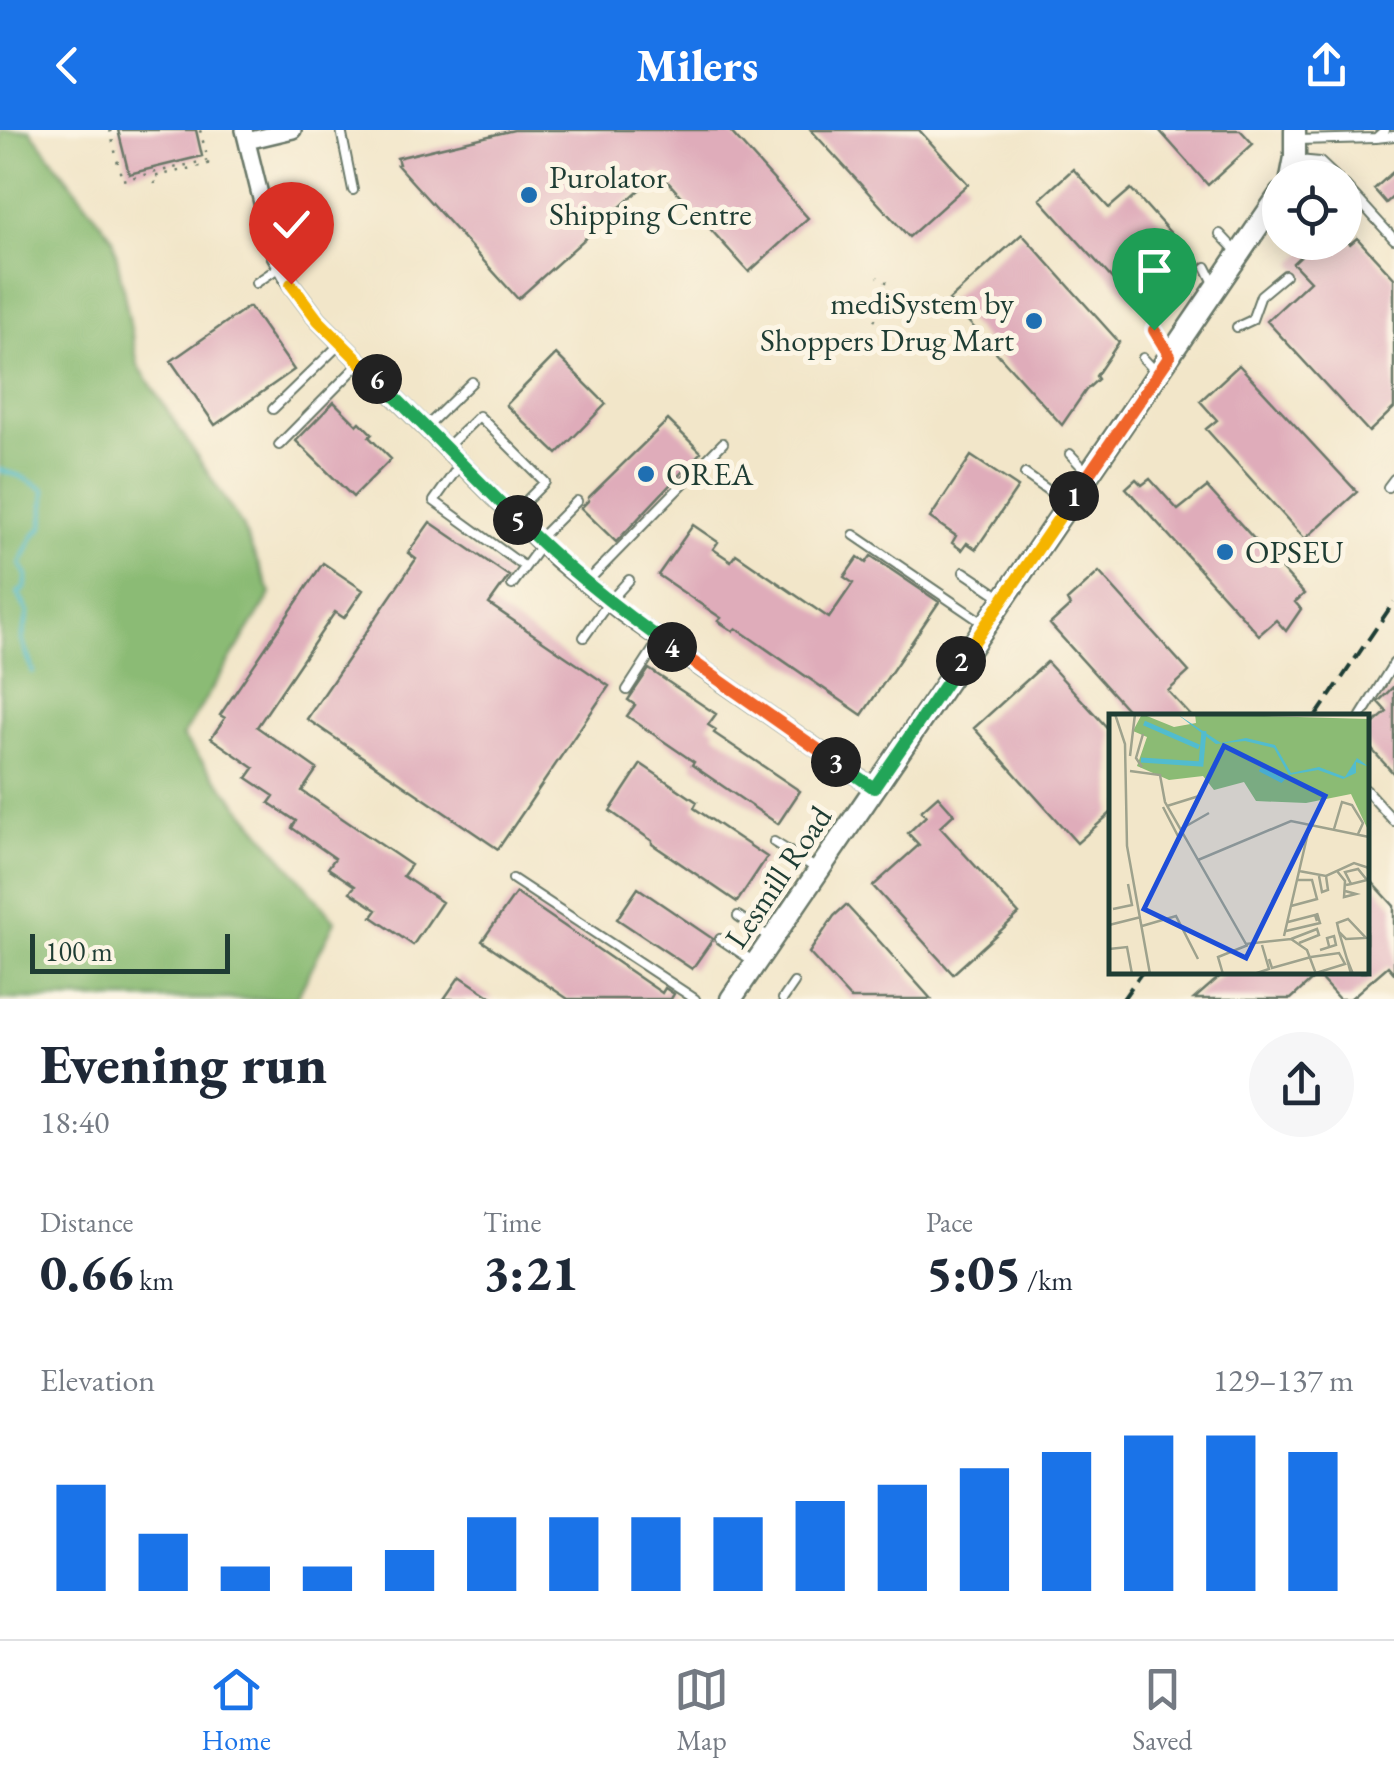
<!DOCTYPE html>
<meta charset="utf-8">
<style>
body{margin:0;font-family:"EB Garamond",serif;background:#f6f6f7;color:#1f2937;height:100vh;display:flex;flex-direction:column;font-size:38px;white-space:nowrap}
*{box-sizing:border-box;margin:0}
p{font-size:32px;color:#747a83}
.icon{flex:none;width:55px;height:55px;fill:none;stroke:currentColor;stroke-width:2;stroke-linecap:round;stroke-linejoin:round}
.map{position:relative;height:869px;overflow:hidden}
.details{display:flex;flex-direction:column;background:#fff;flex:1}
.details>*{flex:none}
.tools{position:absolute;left:1262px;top:30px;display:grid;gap:20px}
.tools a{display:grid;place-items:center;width:100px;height:100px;border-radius:50%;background:#fff;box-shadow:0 5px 25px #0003;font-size:50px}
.scale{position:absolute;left:30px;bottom:25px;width:200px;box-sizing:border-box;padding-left:10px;border:5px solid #1f3d34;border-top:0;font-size:28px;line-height:35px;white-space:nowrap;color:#1f3d34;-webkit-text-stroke:8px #fcf5e5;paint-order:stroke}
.pin{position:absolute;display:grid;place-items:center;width:85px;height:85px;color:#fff;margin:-102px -42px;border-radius:50% 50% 50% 0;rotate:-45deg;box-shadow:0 0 10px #0007}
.pin .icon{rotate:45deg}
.km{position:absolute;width:50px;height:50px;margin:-25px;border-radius:50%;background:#222;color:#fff;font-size:28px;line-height:50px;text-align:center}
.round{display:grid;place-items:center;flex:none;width:105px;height:105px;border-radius:52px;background:#f6f6f7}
.headline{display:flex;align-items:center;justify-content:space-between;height:170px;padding:0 40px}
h1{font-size:55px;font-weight:800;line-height:75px}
.stats{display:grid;grid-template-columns:repeat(3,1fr);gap:15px;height:170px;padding:10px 40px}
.stats div{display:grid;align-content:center}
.stats b{font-size:50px;font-weight:800}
.stats small{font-size:28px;font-weight:400}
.stats p{font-size:28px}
.chart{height:280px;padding:20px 40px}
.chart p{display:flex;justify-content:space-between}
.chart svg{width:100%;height:180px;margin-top:10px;stroke:#1a73e8;stroke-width:6}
header{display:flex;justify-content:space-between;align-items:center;height:130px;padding:0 40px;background:#1a73e8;color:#fff;font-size:45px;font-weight:800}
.dock{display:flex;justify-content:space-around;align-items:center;height:140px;border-top:2px solid #e0e1e3;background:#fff;font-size:28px;color:#747a83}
.dock a{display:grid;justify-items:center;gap:5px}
.dock .current{color:#1a73e8}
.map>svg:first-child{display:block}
.forest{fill:#8bbb74;stroke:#557c54;stroke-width:2.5}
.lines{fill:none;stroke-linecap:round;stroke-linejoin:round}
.stream{stroke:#52bcce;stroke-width:4}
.building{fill:#dfacba}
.lane-casing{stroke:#697868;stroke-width:12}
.street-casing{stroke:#697868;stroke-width:20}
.secondary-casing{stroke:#697868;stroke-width:25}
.path{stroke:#697868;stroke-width:2.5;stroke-dasharray:2.5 8;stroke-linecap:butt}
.lane{stroke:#fff;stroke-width:8}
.street{stroke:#fff;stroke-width:15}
.secondary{stroke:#fff;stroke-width:20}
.rail{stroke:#1f3d34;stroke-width:4;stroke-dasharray:15 8;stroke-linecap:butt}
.split-1-casing{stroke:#fff;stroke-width:20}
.split-2-casing{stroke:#fff;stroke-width:20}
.split-3-casing{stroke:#fff;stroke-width:20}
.split-4-casing{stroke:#fff;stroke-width:20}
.split-5-casing{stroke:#fff;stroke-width:20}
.split-6-casing{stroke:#fff;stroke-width:20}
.split-7-casing{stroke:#fff;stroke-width:20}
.split-1{stroke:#f0652b;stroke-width:12}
.split-2{stroke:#f5b400;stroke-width:12}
.split-3{stroke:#22a559;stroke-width:12}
.split-4{stroke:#f0652b;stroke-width:12}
.split-5{stroke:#22a559;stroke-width:12}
.split-6{stroke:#22a559;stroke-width:12}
.split-7{stroke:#f5b400;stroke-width:12}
.poi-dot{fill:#1f6fb2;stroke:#fcf5e5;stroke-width:4}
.labels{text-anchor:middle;stroke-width:10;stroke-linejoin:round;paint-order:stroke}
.poi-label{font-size:32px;fill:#1f3d34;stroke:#fcf5e5;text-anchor:start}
.street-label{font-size:32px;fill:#1f3d34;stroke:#fcf5e5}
.inset-river{fill:none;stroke:#52bcce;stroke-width:5}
.inset-road{fill:none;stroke:#9ea28d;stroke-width:2.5}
.view{fill:#1d4ed8;fill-opacity:0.15;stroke:#1d4ed8;stroke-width:5}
.inset-edge{fill:none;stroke:#1f3d34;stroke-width:5}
</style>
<header><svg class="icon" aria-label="back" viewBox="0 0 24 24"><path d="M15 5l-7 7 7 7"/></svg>Milers<svg class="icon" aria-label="share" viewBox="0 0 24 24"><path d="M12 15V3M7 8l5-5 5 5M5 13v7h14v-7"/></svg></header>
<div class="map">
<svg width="1394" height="869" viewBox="0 0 1394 869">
<rect width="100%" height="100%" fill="#fcf5e5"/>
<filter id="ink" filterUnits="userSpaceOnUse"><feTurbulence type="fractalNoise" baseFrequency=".01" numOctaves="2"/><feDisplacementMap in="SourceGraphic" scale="20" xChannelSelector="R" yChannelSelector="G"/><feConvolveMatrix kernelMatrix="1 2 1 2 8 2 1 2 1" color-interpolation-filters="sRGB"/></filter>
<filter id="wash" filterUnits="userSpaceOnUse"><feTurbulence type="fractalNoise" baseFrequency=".0048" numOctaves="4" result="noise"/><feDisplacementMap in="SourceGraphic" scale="40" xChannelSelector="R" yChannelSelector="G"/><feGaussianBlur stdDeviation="2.25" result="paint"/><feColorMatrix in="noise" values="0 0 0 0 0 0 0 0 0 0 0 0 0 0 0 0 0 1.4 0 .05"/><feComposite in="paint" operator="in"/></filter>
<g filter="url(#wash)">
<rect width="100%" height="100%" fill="#f2e6c9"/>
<path class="forest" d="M0,0H30L113,108L138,235L241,394L271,464L182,607L335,791L296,869H0Z"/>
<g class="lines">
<path class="stream" d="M0,340L20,346L45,360L43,397L34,405L20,434L27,446L25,458L18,463L28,483L22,510L33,542"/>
</g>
<g id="blocks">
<path class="building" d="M118,0H196L202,26L129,44Z
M514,0H729L808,88L749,142L659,42L518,169L397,35L399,34L397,28Z
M811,0H919L968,54L909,107Z
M1159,0H1240L1253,14L1208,55Z
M1073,39L1109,78L1131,59L1183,117L1155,142L1160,148L1155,152L1157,155L1135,174L1040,69Z
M1394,41V66L1386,73L1374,59Z
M1022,104L1119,212L1096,246L1098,249L1086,260L1062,295L949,170Z
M1357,108L1394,148V278L1369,302L1267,191L1310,151L1293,133L1315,112H1348L1350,114Z
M248,177H250L294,240L215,295L171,231Z
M556,224L606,274L557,324L506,275Z
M1239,235L1357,362L1305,409L1206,299L1217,290L1200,271Z
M334,272L357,295L360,292L372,304L369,307L391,329L353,367L296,311Z
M668,290L701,322L616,412L581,378L589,370L588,368Z
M971,326L1018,357L976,419L967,413L962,420L952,413L956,406L930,388Z
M1136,349L1142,355L1150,349L1178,380L1207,357L1304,464L1295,472L1301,479L1286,501L1276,490L1259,505L1126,358Z
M430,392L509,446L489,474L609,556L498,719L307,589L416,429L408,423Z
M693,395L718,412L713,419L731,431L736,424L829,488L853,453L844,447L858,427L866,433L871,426L939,472L862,585L736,498L733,501L718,491L721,488L658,445Z
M323,433L363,460L344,488L335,482L257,597L317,639L302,661L411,735L403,746L442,772L413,815L372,787L377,780L350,762L355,756L328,738L335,728L292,698L296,691L269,673L274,666L247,648L254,638L211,608L225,588L220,585Z
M1099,442L1189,542L1168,561L1191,586H1133L1050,494L1070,476L1067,471Z
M1047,532L1112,603V682L1077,713L974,598Z
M649,539L716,584L708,595L716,600L714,603L800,661L778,694L692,635L694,632L627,586L635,575L628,570Z
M1394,556V644L1366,613V600L1387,582L1378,572Z
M641,634L697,672L694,678L767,727L737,772L652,714V711L610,681Z
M938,666L954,684L940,697L1019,784L953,844L873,756L919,715L908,703L926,686L921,681Z
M1366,745L1394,776V843L1388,836L1350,869H1339L1317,845L1291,869H1194L1225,842H1366Z
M638,758L713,809L692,839L617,789Z
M516,763L662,863L665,858L674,864L671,869H568L482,811Z
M846,775L872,803L931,869H851L809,823L834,786Z
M460,846L494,869H444Z"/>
</g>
</g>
<g filter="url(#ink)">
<use href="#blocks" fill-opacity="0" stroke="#697868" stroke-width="2.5"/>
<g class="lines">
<defs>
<path id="lane" d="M341,0L353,60
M1376,8L1394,6
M1297,10L1376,8L1385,0
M1298,30L1320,32L1337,48
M1345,55L1394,109
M1220,104L1236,121
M1206,137L1215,155
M256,153L281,136
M1237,197L1252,190L1261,165L1285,145
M1154,200L1167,222
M1143,228L1157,243
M273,279L341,213
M425,298L472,252
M279,315L360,233
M446,318L479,286L545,352L513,384
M1070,324L1086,341
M461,333L434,371L525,437
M1025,344L1066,373
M1388,357L1394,349
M854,405L986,495
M538,410L577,371
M964,442L1004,469
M586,453L723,313
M512,455L542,414
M584,507L609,472L629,450
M627,560L660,509
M1361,586L1394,533
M1366,660L1394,691
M774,712L817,739
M513,749L695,869
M738,786L772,809
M720,809L756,833
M783,869L794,853"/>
<path id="street" d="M244,0L275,125L291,154L318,190L556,429L622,483L874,658
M247,11L293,0"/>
<path id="secondary" d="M1291,48L1295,27V0
M731,869L1280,64"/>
</defs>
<use href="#lane" class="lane-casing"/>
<use href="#street" class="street-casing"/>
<use href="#secondary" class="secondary-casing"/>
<path class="path" d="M110,0L122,50L208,30L200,0
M155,54L153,47L208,34V30
M874,191C882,178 888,169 888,153L878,147"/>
<use href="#lane" class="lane"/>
<use href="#street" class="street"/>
<use href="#secondary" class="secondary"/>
<path class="rail" d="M1316,586L1394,472
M1123,869L1142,842"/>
</g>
</g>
<g class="lines" filter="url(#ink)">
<defs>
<path id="split-1" d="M1074,366L1170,226L1154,200"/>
<path id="split-2" d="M961,531L1074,366"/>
<path id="split-3" d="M836,632L874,658L961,531"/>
<path id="split-4" d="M672,517L836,632"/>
<path id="split-5" d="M518,390C566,438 617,479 672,517"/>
<path id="split-6" d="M377,249L518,390"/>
<path id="split-7" d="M291,154L318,190L377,249"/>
</defs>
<use href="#split-1" class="split-1-casing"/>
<use href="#split-2" class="split-2-casing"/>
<use href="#split-3" class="split-3-casing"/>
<use href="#split-4" class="split-4-casing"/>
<use href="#split-5" class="split-5-casing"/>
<use href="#split-6" class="split-6-casing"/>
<use href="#split-7" class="split-7-casing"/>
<use href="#split-1" class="split-1"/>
<use href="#split-2" class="split-2"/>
<use href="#split-3" class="split-3"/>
<use href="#split-4" class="split-4"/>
<use href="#split-5" class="split-5"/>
<use href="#split-6" class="split-6"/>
<use href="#split-7" class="split-7"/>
</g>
<g class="poi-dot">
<circle cx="529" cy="65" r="10"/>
<circle cx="1034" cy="191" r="10"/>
<circle cx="646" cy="344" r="10"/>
<circle cx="1225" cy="422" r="10"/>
</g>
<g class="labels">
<g class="poi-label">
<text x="549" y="58">Purolator<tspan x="549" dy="37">Shipping Centre</tspan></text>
<text x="1014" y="184" text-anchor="end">mediSystem by<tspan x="1014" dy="37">Shoppers Drug Mart</tspan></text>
<text x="666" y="355">OREA</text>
<text x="1245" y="433">OPSEU</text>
</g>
<g class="street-label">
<text transform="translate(778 747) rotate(-56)" y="11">Lesmill Road</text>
</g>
</g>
<g transform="translate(1109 584)">
<rect width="260" height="260" fill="#f2e6c9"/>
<path d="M33,0L65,13L87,9L86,0L260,5V118L242,80L197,89L147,87L135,68L105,76L94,62L60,66L28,52L38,23L24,17Z" fill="#8bbb74"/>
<path d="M68,0L112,29L137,24L166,31L182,59L210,53L236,63L248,44L260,53L247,48V59L234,65L209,56L180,61L165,34L136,27L107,30Z" fill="#52bcce"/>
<path class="inset-river" d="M35,9L90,33M32,46L92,50L95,17M151,55L172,66L177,61"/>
<path class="inset-road" d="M6,0L16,30L18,132L41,260M21,42L26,0M33,53L27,44L34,20M21,57L51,61L56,88L137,230L182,225L198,236L207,260M58,92L90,82M54,93L71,126M72,115L100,99M225,115L233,88L243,91L254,109L249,120M89,146L182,107L260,123M190,157L217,162L245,149L260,154M228,157L236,167L235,183L247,180L236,177M210,162L213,178L219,176L217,162M237,171L242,170L258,166L249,155L236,158L242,170M182,192L208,185L203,166H188M4,195L23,191L19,170M179,208L206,201L208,207M0,211L32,203M33,212L67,202L89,245M177,217L211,209L208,199M230,218L237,225L257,224L239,205L228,209L230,218L238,245M175,222L201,110M182,225L208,215L210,221L190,229M0,235L18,233L23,260M211,236L227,231L225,222L218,224L220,232M202,243L230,239L236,250L207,259M160,245L163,254L202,243M114,260L109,243L139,231M145,260L160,255L153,231M242,260L238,245L244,260"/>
<path class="view" d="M115,32L216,82L137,244L35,195Z"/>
<rect width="260" height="260" class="inset-edge"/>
</g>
</svg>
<div class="tools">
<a><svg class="icon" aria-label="locate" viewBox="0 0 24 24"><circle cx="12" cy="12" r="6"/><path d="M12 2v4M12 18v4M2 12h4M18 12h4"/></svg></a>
</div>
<div class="scale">100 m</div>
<div class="pin" style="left:1154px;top:200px;background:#1e9e55"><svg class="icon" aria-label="arrive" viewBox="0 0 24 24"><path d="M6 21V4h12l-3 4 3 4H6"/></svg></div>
<div class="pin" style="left:291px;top:154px;background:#d93025"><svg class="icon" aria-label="check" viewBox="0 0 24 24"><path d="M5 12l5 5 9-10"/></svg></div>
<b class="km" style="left:1074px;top:366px">1</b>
<b class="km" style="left:961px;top:531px">2</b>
<b class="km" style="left:836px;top:632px">3</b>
<b class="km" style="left:672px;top:517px">4</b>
<b class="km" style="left:518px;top:390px">5</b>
<b class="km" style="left:377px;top:249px">6</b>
</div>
<section class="details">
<div class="headline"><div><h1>Evening run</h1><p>18:40</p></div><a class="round"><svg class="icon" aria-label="share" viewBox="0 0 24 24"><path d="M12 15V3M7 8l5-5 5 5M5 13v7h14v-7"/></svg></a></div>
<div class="stats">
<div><p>Distance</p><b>0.66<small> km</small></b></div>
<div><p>Time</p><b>3:21</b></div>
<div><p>Pace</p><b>5:05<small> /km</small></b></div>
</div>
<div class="chart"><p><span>Elevation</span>129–137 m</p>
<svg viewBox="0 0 160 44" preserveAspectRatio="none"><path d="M5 44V18M15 44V30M25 44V38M35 44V38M45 44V34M55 44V26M65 44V26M75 44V26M85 44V26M95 44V22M105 44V18M115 44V14M125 44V10M135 44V6M145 44V6M155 44V10"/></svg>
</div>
</section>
<nav class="dock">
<a class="current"><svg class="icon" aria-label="home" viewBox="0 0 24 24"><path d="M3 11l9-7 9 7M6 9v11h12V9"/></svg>Home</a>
<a><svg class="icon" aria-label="map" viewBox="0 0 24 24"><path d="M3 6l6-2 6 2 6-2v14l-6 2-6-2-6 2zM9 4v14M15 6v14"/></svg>Map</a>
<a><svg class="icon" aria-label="saved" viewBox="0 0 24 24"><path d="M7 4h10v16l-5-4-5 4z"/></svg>Saved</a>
</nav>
